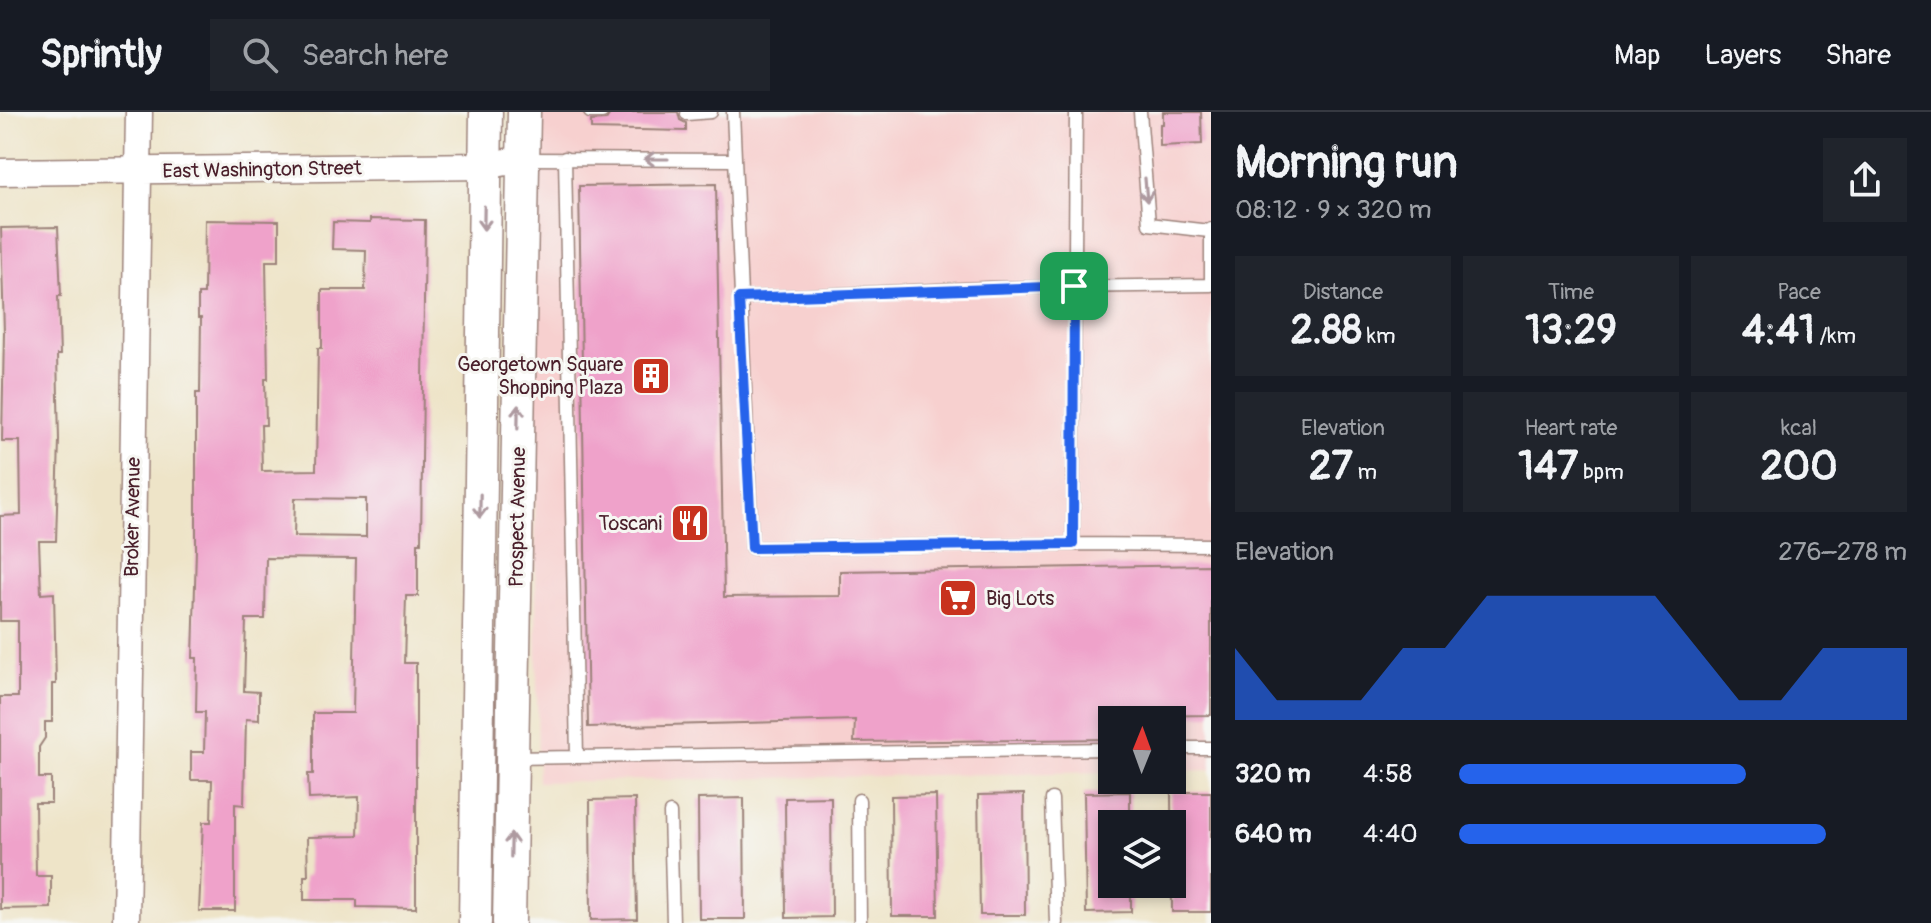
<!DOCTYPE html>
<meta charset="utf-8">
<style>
body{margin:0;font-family:Pangolin,sans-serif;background:#20242c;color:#f1f3f6;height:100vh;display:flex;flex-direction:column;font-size:30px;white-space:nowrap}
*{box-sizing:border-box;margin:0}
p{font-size:26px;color:#9ea1a6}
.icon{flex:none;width:44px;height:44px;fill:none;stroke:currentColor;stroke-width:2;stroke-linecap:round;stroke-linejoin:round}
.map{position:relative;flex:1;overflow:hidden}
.side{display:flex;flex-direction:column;background:#171b24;width:720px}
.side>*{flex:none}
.needle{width:52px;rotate:1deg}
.buttons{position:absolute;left:1098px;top:594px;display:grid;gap:16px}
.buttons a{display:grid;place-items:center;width:88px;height:88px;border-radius:0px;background:#171b24;box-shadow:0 4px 12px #0003;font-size:40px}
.pin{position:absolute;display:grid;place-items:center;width:68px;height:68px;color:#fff;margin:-34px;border-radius:16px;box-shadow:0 4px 12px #0006}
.round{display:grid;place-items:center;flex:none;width:84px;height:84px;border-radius:0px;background:#20242c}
.headline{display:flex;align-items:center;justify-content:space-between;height:136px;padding:0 24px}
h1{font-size:44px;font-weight:700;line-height:60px}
.figures{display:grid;grid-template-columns:repeat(3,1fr);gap:12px;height:136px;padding:8px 24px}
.figures div{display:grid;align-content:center;border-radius:0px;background:#20242c;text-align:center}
.figures b{font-size:40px;font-weight:700}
.figures small{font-size:22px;font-weight:400}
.figures p{font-size:22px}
.chart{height:224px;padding:16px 24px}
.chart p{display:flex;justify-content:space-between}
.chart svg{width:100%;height:144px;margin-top:8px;fill:#2563eb;opacity:.7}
ul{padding:0 24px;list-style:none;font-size:26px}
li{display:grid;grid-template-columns:128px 96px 1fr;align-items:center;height:60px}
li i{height:20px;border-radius:10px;background:#2563eb}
header{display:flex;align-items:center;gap:48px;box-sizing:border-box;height:112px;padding:0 40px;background:#171b24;border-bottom:2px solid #363941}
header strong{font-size:38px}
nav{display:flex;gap:44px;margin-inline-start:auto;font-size:28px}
.search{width:560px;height:72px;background:#20242c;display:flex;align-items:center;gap:20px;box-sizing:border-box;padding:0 28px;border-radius:0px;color:#9ea1a6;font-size:30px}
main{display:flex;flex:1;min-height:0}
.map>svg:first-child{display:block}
.built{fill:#f7d0cf}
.building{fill:#efa2ca;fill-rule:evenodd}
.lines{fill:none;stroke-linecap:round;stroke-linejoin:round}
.service-casing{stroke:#9c827a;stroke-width:15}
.minor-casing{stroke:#9c827a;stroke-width:29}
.tertiary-casing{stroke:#9c827a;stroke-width:35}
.service{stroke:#fff;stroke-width:12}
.minor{stroke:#fff;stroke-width:26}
.tertiary{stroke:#fff;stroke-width:32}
.oneway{stroke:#ae9aa0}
.route-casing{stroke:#fff;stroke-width:16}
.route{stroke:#2563eb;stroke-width:10}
.labels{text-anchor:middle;stroke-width:6;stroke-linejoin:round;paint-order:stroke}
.street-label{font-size:20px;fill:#4a1f2b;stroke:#f6f6f2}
.poi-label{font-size:20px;fill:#4a1f2b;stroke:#f6f6f2;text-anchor:end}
</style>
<header>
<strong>Sprintly</strong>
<div class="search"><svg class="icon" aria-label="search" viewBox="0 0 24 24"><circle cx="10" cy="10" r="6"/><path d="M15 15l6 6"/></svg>Search here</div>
<nav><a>Map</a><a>Layers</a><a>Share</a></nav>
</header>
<main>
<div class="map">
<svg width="1211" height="811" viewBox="0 0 1211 811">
<rect width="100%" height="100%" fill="#f6f6f2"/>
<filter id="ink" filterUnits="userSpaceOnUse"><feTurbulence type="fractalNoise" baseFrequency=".0125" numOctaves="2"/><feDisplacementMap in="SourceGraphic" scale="16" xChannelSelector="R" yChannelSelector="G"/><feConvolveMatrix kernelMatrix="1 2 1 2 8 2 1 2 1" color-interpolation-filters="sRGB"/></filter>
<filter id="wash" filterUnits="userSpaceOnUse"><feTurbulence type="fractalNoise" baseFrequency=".006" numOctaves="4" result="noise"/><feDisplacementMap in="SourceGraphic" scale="32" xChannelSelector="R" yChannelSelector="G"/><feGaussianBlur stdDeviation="1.8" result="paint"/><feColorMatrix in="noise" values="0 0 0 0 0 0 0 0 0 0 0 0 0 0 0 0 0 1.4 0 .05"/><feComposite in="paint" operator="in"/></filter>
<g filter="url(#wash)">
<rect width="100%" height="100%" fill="#eee4c8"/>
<path class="built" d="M531,0H1211V658L1172,659V608H1112V660L538,670Z"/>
<g id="blocks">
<path class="building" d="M611,0H678L680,8L686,11V19L591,17V9L606,8Z
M1163,0H1201L1202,32L1160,34V12H1163Z
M716,72L724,485L840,484V459L1211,453V603L1141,604V608H1112V627L854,630L855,608L588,615L579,74Z
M370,107L425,108L421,431H418V484H406L404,551H416V796L357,795V788H304V764H308L307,725L358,724L359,685L309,687L308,662H313V601H353L356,447L266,446L265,507H246L244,579L259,580V608L246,607L244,693L235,692V799H199L203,710H211L212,668H191V640H204L205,600H196L197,546H193L196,437V281H200L201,206H198V182H204L205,108L279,109V149H266L268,267H265L266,313H261L262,359L316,358L318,236H322V178H365L366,138L332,137L333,110L370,111ZM295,386L366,387V425L294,424Z
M58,115L61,184H58L60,243H57L59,328L56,429H39L41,482L54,481L56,572H52V610H45V626L39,635V666H51V691H35L36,764H51V796L0,797V585H18V509H0V404L21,403L20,329H2L4,220L1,116Z
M1130,680V712H1112V772H1131V800L1086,801L1084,681Z
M1171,680H1211V800H1172Z
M1024,682L1025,803H980L978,683Z
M936,683L938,804H892L891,684Z
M831,685L832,805L786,806L785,686Z
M744,686L745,807H699L698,687Z
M635,687L637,807L591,808L590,688Z"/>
</g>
</g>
<g filter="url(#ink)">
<use href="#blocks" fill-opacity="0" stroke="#9c827a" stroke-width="2"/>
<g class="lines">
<defs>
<path id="service" d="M590,0H602
M733,0L752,436L1073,432
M1076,0L1073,432L1211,433
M1140,0L1149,112L1209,119
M687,2L711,0
M565,46L577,645
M525,47L734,48
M739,186L988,176L1211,173V117
M1172,636H1211
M512,646L1112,637
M1052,687L1056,811
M859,688L860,811
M670,701L673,811"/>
<path id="minor" d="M0,60L484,54L523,47
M126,811L139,0"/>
<path id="tertiary" d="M475,811L486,0
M509,811L524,0"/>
</defs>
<use href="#service" class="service-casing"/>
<use href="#minor" class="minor-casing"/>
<use href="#tertiary" class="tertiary-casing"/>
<use href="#service" class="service"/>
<use href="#minor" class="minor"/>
<use href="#tertiary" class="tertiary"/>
</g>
<defs><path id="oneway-shaft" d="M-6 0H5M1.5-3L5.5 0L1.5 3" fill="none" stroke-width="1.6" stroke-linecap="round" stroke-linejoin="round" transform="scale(2)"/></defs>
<g class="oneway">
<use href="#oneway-shaft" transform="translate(656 47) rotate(-180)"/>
<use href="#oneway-shaft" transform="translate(1146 78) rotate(85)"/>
<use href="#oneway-shaft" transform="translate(484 106) rotate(91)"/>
<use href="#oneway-shaft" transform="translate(518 305) rotate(-89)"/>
<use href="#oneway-shaft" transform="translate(480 394) rotate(91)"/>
<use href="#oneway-shaft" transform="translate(511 733) rotate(-89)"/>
</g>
</g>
<g class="lines" filter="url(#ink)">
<defs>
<path id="route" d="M1074,174L1073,432L752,436L739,186Z"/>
</defs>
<use href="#route" class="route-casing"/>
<use href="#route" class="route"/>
</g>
<defs>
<symbol id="building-square" viewBox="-11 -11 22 22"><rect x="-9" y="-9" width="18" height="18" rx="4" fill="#c8321e" stroke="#f6f6f2"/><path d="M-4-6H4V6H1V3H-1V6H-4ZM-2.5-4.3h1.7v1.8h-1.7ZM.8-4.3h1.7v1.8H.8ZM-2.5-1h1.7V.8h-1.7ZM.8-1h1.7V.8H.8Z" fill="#fff"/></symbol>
<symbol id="restaurant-square" viewBox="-11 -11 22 22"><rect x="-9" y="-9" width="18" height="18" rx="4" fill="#c8321e" stroke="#f6f6f2"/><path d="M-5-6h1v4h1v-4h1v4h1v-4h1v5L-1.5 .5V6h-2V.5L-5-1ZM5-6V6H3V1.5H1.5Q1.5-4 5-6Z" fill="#fff"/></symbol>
<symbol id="supermarket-square" viewBox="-11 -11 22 22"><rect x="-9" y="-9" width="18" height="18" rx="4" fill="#c8321e" stroke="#f6f6f2"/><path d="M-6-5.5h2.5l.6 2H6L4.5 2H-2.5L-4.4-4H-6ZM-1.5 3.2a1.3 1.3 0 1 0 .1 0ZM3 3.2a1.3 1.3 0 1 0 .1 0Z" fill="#fff"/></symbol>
</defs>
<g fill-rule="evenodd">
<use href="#building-square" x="629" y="242" width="44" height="44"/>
<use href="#restaurant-square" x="668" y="389" width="44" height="44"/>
<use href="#supermarket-square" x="936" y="464" width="44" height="44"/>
</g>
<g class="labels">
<g class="street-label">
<text transform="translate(262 57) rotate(-1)" y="7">East Washington Street</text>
<text transform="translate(132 405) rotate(-89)" y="7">Broker Avenue</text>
<text transform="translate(517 405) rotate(-89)" y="7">Prospect Avenue</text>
</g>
<g class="poi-label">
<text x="623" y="259">Georgetown Square<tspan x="623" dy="23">Shopping Plaza</tspan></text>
<text x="662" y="418">Toscani</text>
<text x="986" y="493" text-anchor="start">Big Lots</text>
</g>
</g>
</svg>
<div class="buttons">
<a><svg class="needle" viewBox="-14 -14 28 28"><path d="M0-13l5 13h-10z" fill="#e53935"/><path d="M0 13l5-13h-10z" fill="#9ea1a6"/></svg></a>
<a><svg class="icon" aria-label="layers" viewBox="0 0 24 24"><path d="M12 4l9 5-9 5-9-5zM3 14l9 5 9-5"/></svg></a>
</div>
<div class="pin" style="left:1074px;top:174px;background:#1e9e55"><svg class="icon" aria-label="arrive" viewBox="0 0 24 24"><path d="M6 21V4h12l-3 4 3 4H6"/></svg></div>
</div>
<section class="side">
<div class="headline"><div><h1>Morning run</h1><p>08:12 · 9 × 320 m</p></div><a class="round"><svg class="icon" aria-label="share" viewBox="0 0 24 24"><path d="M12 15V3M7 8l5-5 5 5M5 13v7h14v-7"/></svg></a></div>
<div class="figures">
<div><p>Distance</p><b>2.88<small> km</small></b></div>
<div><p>Time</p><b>13:29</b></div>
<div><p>Pace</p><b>4:41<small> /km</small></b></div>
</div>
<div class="figures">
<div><p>Elevation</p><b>27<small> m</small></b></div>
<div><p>Heart rate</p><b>147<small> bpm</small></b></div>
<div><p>kcal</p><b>200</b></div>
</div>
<div class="chart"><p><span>Elevation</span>276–278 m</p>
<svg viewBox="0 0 160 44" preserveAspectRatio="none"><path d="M0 44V22L10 38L20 38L30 38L40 22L50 22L60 6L70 6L80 6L90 6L100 6L110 22L120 38L130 38L140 22L150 22L160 22V44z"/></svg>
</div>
<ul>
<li><b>320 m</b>4:58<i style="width:64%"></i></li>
<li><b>640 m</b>4:40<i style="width:82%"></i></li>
</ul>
</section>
</main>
